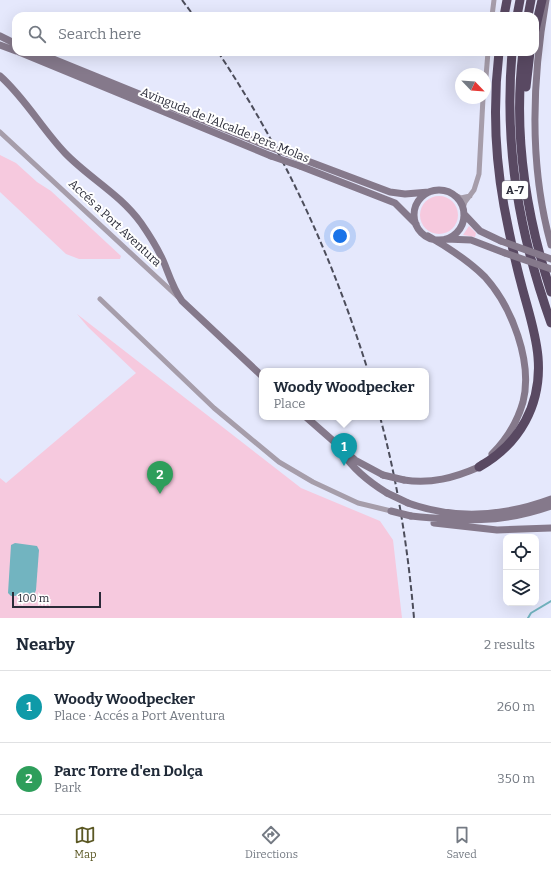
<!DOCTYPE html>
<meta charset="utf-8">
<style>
:root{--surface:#fff;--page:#f2f2f3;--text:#1f2937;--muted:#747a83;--line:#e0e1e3;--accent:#5b5824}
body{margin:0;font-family:Bitter,serif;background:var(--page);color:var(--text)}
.controls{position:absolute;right:12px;bottom:12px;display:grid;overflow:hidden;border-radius:8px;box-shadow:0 4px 16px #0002}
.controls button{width:36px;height:36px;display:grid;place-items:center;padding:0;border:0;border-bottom:1px solid var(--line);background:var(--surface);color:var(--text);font:20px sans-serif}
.compass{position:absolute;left:455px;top:68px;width:36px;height:36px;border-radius:50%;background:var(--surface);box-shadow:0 4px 16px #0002;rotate:115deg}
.scale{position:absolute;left:12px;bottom:10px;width:89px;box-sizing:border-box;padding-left:4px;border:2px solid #2a2b38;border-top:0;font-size:11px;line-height:14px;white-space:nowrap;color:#2a2b38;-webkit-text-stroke:3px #fff;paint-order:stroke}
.you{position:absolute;left:340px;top:236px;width:14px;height:14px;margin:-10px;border:3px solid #fff;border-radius:50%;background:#1a73e8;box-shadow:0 0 0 6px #1a73e833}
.badge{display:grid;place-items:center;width:26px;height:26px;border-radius:50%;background:var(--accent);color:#fff;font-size:13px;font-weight:700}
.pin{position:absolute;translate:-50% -33px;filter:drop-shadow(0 1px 2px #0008)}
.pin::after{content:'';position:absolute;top:21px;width:14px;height:12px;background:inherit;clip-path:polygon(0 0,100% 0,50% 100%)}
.popup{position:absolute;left:259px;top:368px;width:170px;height:52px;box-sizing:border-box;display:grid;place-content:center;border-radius:8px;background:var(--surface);filter:drop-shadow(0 1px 3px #0005);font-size:13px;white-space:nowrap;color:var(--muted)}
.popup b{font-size:15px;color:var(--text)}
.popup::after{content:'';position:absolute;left:50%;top:100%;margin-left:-8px;border:8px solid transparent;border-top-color:var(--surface)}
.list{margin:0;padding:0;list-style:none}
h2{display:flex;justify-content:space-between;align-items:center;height:52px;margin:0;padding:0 16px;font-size:17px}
h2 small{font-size:13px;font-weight:400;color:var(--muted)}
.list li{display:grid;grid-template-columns:26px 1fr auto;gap:12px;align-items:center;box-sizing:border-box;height:72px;padding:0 16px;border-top:1px solid var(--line)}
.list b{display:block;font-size:15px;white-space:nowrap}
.list p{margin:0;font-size:13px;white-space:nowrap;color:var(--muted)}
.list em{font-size:13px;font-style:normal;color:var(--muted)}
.icon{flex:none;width:22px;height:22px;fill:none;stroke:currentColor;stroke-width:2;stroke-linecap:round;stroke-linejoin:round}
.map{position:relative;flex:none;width:551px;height:618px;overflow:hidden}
.search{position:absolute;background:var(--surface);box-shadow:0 4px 16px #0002;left:12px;right:12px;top:12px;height:44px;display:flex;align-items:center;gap:10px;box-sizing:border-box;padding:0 14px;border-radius:12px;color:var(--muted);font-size:15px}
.sheet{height:196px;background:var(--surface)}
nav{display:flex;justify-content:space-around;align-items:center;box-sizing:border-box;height:56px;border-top:1px solid var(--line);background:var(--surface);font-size:11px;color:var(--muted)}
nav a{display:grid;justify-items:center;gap:2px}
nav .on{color:var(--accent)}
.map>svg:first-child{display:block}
</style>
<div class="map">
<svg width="551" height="618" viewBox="0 0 551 618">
<rect width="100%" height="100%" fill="#e5e8fc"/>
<path fill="#f6c9de" d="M 0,155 L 16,163 L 37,182 L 51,191 L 121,256 L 120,259 L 79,259 L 66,254 L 0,192 Z
M420 215a19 19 0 1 1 38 0a19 19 0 1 1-38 0Z
M 469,226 L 476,233 L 475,237 L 463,235 Z
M 77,314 L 301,488 L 380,521 L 393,540 L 402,618 L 0,618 L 0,478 L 6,483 L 136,373 L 88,327 Z"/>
<path fill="#72b4c0" d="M 15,543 L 37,546 L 39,550 L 36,590 L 34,595 L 11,596 L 8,593 L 11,545 Z"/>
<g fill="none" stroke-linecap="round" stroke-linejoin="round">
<path stroke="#72b4c0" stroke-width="2" d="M 528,618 L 531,613 L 551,601"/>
<path stroke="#a69daa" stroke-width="5" d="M 492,16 L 494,0
M 485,89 L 488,52
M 0,132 L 178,297
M 455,195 L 461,198 L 470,196
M 463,208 L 465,202 L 474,190 L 479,174 L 483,98
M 100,299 L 214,408 L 279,462 L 313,482 L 358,503 L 391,511"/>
<path stroke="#85798b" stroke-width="7" d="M 546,0 C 532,80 529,166 551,245
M 0,36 L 16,44
M 0,45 L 16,51
M 19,52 L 271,156
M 36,52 L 267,146
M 0,76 C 25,98 42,129 65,153 C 89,178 120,194 141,223 C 150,236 159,250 165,265 C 170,278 174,290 182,301 L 262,376
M 297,157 L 390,192 L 405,194 L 429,192
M 300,166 L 395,203 L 416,224
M414 215a25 25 0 1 1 50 0a25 25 0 1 1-50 0Z
M 464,214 L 480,231 L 501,241
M 428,236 C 449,248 468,260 485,277 C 512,307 533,362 523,402 C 517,423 507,439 492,454
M 446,239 L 471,240 L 505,253
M 306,417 L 355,460 L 383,475
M 342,452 C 353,469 369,482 387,493
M 404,480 C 431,484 454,478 479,467 L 482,464
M 408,503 C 455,520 505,516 551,499
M 411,516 C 463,521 500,524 551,506
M 434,523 L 497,530 L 551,528"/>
<path stroke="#594962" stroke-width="9" d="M 504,16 L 507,0
M 517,16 L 520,0
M 528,16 L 531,0
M 535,30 L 542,0
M 512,52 C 504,148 519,233 551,323
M 523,52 C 513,132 526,215 551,292
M 526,87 L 530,52
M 479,467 C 520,444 542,404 538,357 C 536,332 527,307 521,283 C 514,257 509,232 504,206 C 495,156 493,103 499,52"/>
<path stroke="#4c4d5b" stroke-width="2" stroke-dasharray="6 3" stroke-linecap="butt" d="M 182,0 L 194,16
M 218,52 C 284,151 333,258 368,371
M 380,417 C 398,483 408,550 414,618"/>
<path stroke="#85798b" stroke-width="7" d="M 267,146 L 297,157
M 271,156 L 300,166
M 501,241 L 551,259
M 505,253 L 551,269
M 383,475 L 404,480
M 387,493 L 408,503
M 391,511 L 411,516"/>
</g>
<g text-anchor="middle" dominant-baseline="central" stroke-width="4" stroke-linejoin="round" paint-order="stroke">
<rect fill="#fff" stroke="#6a6b74" stroke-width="1" x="502" y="181" width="26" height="18" rx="3"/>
<g font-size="11" font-weight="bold" fill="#2a2b38">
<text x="515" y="190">A-7</text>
</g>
<g font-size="12" fill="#2a2b38" stroke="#fff">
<text transform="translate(225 125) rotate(22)">Avinguda de l'Alcalde Pere Molas</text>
<text transform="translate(115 223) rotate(43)">Accés a Port Aventura</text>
</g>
</g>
</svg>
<div class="controls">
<button><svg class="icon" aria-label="locate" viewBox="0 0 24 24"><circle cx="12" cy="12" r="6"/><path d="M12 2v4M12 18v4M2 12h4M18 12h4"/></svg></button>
<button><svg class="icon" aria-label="layers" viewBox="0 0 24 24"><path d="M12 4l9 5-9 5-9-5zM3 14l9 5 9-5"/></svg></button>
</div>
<svg class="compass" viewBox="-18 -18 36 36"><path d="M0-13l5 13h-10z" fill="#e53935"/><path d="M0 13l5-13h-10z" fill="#747a83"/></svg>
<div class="scale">100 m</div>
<div class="you"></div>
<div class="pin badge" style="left:344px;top:466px;background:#0f9aa8">1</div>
<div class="popup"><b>Woody Woodpecker</b>Place</div>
<div class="pin badge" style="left:160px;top:494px;background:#2e9e5b">2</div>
<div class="search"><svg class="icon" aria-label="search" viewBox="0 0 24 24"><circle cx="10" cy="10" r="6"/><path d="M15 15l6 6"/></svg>Search here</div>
</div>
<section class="sheet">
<h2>Nearby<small>2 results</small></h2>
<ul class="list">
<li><span class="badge" style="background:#0f9aa8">1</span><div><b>Woody Woodpecker</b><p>Place · Accés a Port Aventura</p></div><em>260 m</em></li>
<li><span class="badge" style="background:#2e9e5b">2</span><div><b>Parc Torre d'en Dolça</b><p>Park</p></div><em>350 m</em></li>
</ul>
</section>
<nav>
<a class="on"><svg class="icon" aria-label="map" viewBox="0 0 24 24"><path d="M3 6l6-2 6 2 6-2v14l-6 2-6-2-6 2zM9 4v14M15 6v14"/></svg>Map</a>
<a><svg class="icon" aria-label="directions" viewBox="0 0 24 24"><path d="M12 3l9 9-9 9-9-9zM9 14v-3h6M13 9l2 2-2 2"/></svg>Directions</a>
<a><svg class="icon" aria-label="saved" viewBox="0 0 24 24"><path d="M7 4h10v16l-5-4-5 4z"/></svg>Saved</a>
</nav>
